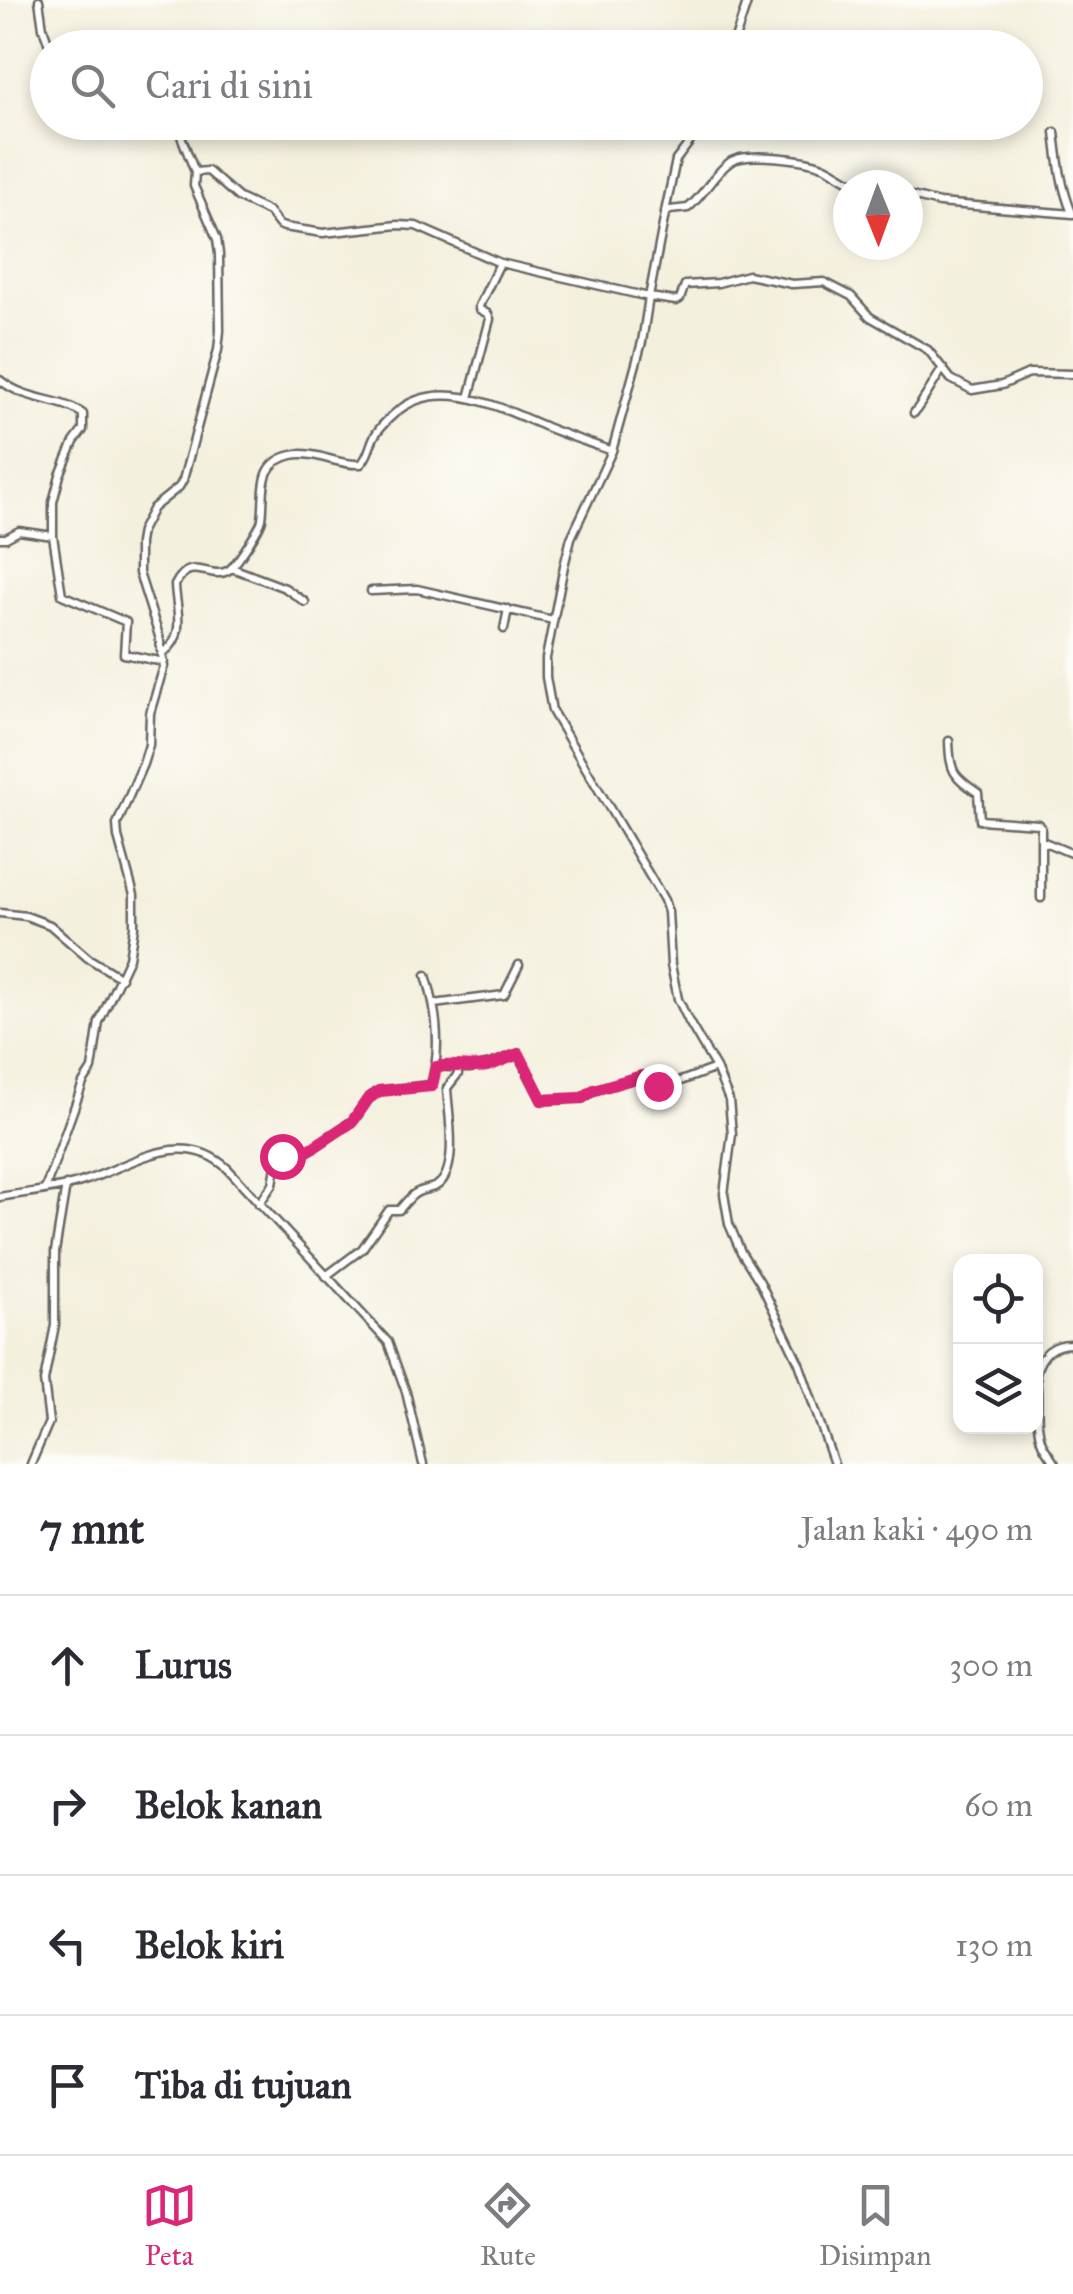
<!DOCTYPE html>
<html lang="id">
<meta charset="utf-8">
<style>
:root{--surface:#fff;--page:#f7f7f7;--text:#2b2b33;--muted:#7c7c81;--line:#e1e1e2;--accent:#db2777}
body{margin:0;font-family:"IM FELL Great Primer",serif;background:var(--page);color:var(--text)}
.controls{position:absolute;right:30px;bottom:30px;display:grid;overflow:hidden;border-radius:20px;box-shadow:0 5px 15px #0003}
.controls button{width:90px;height:90px;display:grid;place-items:center;padding:0;border:0;border-bottom:2px solid var(--line);background:var(--surface);color:var(--text);font:50px sans-serif}
.compass{position:absolute;left:833px;top:170px;width:90px;height:90px;border-radius:50%;background:var(--surface);box-shadow:0 5px 15px #0003;rotate:179deg}
.stop{position:absolute;width:30px;height:30px;margin:-22px;border:8px solid #db2777;border-radius:50%;background:#fff}
.stop.end{background:#db2777;border-color:#fff;box-shadow:0 2px 10px #0008}
.list{margin:0;padding:0;list-style:none}
h2{display:flex;justify-content:space-between;align-items:center;height:130px;margin:0;padding:0 40px;font-size:42px}
h2 small{font-size:32px;font-weight:400;color:var(--muted)}
.list li{display:grid;grid-template-columns:65px 1fr auto;gap:30px;align-items:center;box-sizing:border-box;height:140px;padding:0 40px;border-top:2px solid var(--line)}
.list b{display:block;font-size:38px;white-space:nowrap}
.list em{font-size:32px;font-style:normal;color:var(--muted)}
.icon{flex:none;width:55px;height:55px;fill:none;stroke:currentColor;stroke-width:2;stroke-linecap:round;stroke-linejoin:round}
.map{position:relative;flex:none;width:1073px;height:1464px;overflow:hidden}
.search{position:absolute;background:var(--surface);box-shadow:0 5px 15px #0003;left:30px;right:30px;top:30px;height:110px;display:flex;align-items:center;gap:25px;box-sizing:border-box;padding:0 35px;border-radius:55px;color:var(--muted);font-size:38px}
.sheet{height:690px;background:var(--surface)}
nav{display:flex;justify-content:space-around;align-items:center;box-sizing:border-box;height:140px;border-top:2px solid var(--line);background:var(--surface);font-size:28px;color:var(--muted)}
nav a{display:grid;justify-items:center;gap:5px}
nav .on{color:var(--accent)}
.map>svg:first-child{display:block}
</style>
<div class="map">
<svg width="1073" height="1464" viewBox="0 0 1073 1464">
<rect width="100%" height="100%" fill="#fdfcf7"/>
<filter id="ink" filterUnits="userSpaceOnUse"><feTurbulence type="fractalNoise" baseFrequency=".01" numOctaves="2"/><feDisplacementMap in="SourceGraphic" scale="20" xChannelSelector="R" yChannelSelector="G"/><feConvolveMatrix kernelMatrix="1 2 1 2 8 2 1 2 1" color-interpolation-filters="sRGB"/></filter>
<filter id="wash" filterUnits="userSpaceOnUse"><feTurbulence type="fractalNoise" baseFrequency=".0048" numOctaves="4" result="noise"/><feDisplacementMap in="SourceGraphic" scale="40" xChannelSelector="R" yChannelSelector="G"/><feGaussianBlur stdDeviation="2.25" result="paint"/><feColorMatrix in="noise" values="0 0 0 0 0 0 0 0 0 0 0 0 0 0 0 0 0 1.4 0 .05"/><feComposite in="paint" operator="in"/></filter>
<g filter="url(#wash)">
<rect width="100%" height="100%" fill="#f4f0de"/>
</g>
<g filter="url(#ink)">
<g fill="none" stroke-linecap="round" stroke-linejoin="round">
<defs>
<path id="minor" d="M 39,0 L 43,28 L 50,48
M 732,48 L 748,0
M 171,122 L 179,131 L 195,172
M 1055,132 C 1058,159 1061,187 1072,213
M 908,195 L 939,203 L 1073,214
M 665,212 L 676,160 L 705,122
M 0,380 C 27,402 59,397 83,414 L 83,430 L 74,442 L 60,475 L 53,502 L 53,536 L 62,595 L 126,622 L 124,654 L 164,662
M 469,398 L 490,319 L 488,314 L 479,309 L 479,306 L 500,263
M 914,413 C 925,399 933,383 943,368
M 0,538 L 6,538 L 19,531 L 53,536
M 232,568 L 285,588 L 305,602
M 371,591 L 417,589 L 553,620
M 504,629 L 508,609
M 163,653 C 187,636 176,610 175,585 C 191,553 210,582 229,570 C 236,565 261,527 262,519 C 266,494 256,463 292,455 C 315,450 338,466 361,464 C 369,456 369,447 374,437 C 379,428 387,420 394,414 C 438,374 501,408 546,427 C 568,436 590,443 612,451
M 949,741 C 950,772 953,776 978,793 L 980,820 L 1038,824 L 1041,827 L 1041,898
M 1042,841 L 1073,854
M 0,913 L 26,916 L 50,925 L 88,958 L 121,978
M 434,1004 L 504,995 L 519,965
M 436,1067 C 448,1065 457,1068 469,1068 C 487,1067 502,1060 518,1054 L 542,1100 L 583,1098 L 595,1090 L 642,1076 L 659,1086 L 667,1086 L 716,1068
M 45,1189 L 83,1083 L 92,1069 L 99,1022 L 129,958 L 134,927 L 134,895 L 118,837 L 117,824 L 143,764 L 149,745 L 150,713 L 164,666 L 159,636 L 139,573 L 139,543 L 141,531 L 153,508 L 179,487 L 183,480 L 218,350 L 220,331 L 219,254 L 217,239 L 194,186 L 195,172 L 208,171 L 239,198 L 269,212 L 279,225 L 284,227 L 323,233 L 398,225 L 416,226 L 500,263 L 649,297 L 665,214 L 670,210 L 688,208 C 704,195 713,174 730,162 C 746,151 805,159 823,166 C 835,171 845,180 858,185
M 0,1197 C 27,1192 58,1190 84,1181 C 132,1165 182,1126 228,1169 L 388,1342 L 406,1392 L 423,1464
M 259,1204 L 273,1184 L 277,1161 L 280,1157 L 302,1153 L 315,1147 L 354,1120 L 368,1099 L 379,1091 L 431,1085 C 442,1048 437,1011 426,975
M 326,1276 L 362,1249 L 389,1210 L 399,1210 C 404,1205 410,1196 416,1193 C 424,1188 432,1190 439,1184 C 459,1167 448,1112 447,1088 L 458,1074 L 458,1067
M 1036,1373 C 1041,1354 1053,1343 1073,1344
M 1036,1376 C 1040,1398 1034,1422 1042,1443 C 1045,1450 1051,1457 1055,1464
M 31,1464 L 49,1422 L 44,1381 L 55,1325 L 55,1252 L 66,1185
M 834,1464 L 799,1363 L 760,1282 L 741,1252 L 729,1224 L 724,1194 L 732,1134 L 729,1100 L 716,1068 L 689,1022 L 678,999 L 671,965 L 668,912 L 664,900 L 552,711 L 546,677 L 546,658 L 564,566 L 571,538 L 612,451 L 642,342 L 649,297 L 676,301 L 680,299 L 685,285 L 718,283 L 748,275 L 792,284 L 824,282 L 851,296 L 870,317 L 928,350 L 951,379 L 972,390 L 1002,385 L 1029,373 L 1073,374"/>
</defs>
<use href="#minor" stroke="#686660" stroke-width="11"/>
<use href="#minor" stroke="#fff" stroke-width="6"/>
</g>
</g>
<g fill="none" stroke-linecap="round" stroke-linejoin="round" filter="url(#ink)">
<path stroke="#db2777" stroke-width="12" d="M 282,1156 L 306,1152 L 352,1122 L 368,1099 L 379,1091 L 432,1086 L 436,1067 C 453,1063 469,1069 487,1066 C 498,1063 508,1057 519,1054 L 542,1100 L 582,1098 L 594,1090 L 642,1076 L 658,1086"/>
</g>
</svg>
<div class="controls">
<button><svg class="icon" aria-label="locate" viewBox="0 0 24 24"><circle cx="12" cy="12" r="6"/><path d="M12 2v4M12 18v4M2 12h4M18 12h4"/></svg></button>
<button><svg class="icon" aria-label="layers" viewBox="0 0 24 24"><path d="M12 4l9 5-9 5-9-5zM3 14l9 5 9-5"/></svg></button>
</div>
<svg class="compass" viewBox="-18 -18 36 36"><path d="M0-13l5 13h-10z" fill="#e53935"/><path d="M0 13l5-13h-10z" fill="#7c7c81"/></svg>
<div class="stop" style="left:282px;top:1156px"></div>
<div class="stop end" style="left:658px;top:1086px"></div>
<div class="search"><svg class="icon" aria-label="search" viewBox="0 0 24 24"><circle cx="10" cy="10" r="6"/><path d="M15 15l6 6"/></svg>Cari di sini</div>
</div>
<section class="sheet">
<h2>7 mnt<small>Jalan kaki · 490 m</small></h2>
<ul class="list">
<li><svg class="icon" aria-label="ahead" viewBox="0 0 24 24"><path d="M12 20V5M6 11l6-6 6 6"/></svg><div><b>Lurus</b></div><em>300 m</em></li>
<li><svg class="icon" aria-label="right" viewBox="0 0 24 24"><path d="M7 20v-9h11M14 6l5 5-5 5"/></svg><div><b>Belok kanan</b></div><em>60 m</em></li>
<li><svg class="icon" aria-label="left" viewBox="0 0 24 24"><path d="M17 20v-9H6M10 6l-5 5 5 5"/></svg><div><b>Belok kiri</b></div><em>130 m</em></li>
<li><svg class="icon" aria-label="arrive" viewBox="0 0 24 24"><path d="M6 21V4h12l-3 4 3 4H6"/></svg><div><b>Tiba di tujuan</b></div></li>
</ul>
</section>
<nav>
<a class="on"><svg class="icon" aria-label="map" viewBox="0 0 24 24"><path d="M3 6l6-2 6 2 6-2v14l-6 2-6-2-6 2zM9 4v14M15 6v14"/></svg>Peta</a>
<a><svg class="icon" aria-label="directions" viewBox="0 0 24 24"><path d="M12 3l9 9-9 9-9-9zM9 14v-3h6M13 9l2 2-2 2"/></svg>Rute</a>
<a><svg class="icon" aria-label="saved" viewBox="0 0 24 24"><path d="M7 4h10v16l-5-4-5 4z"/></svg>Disimpan</a>
</nav>
